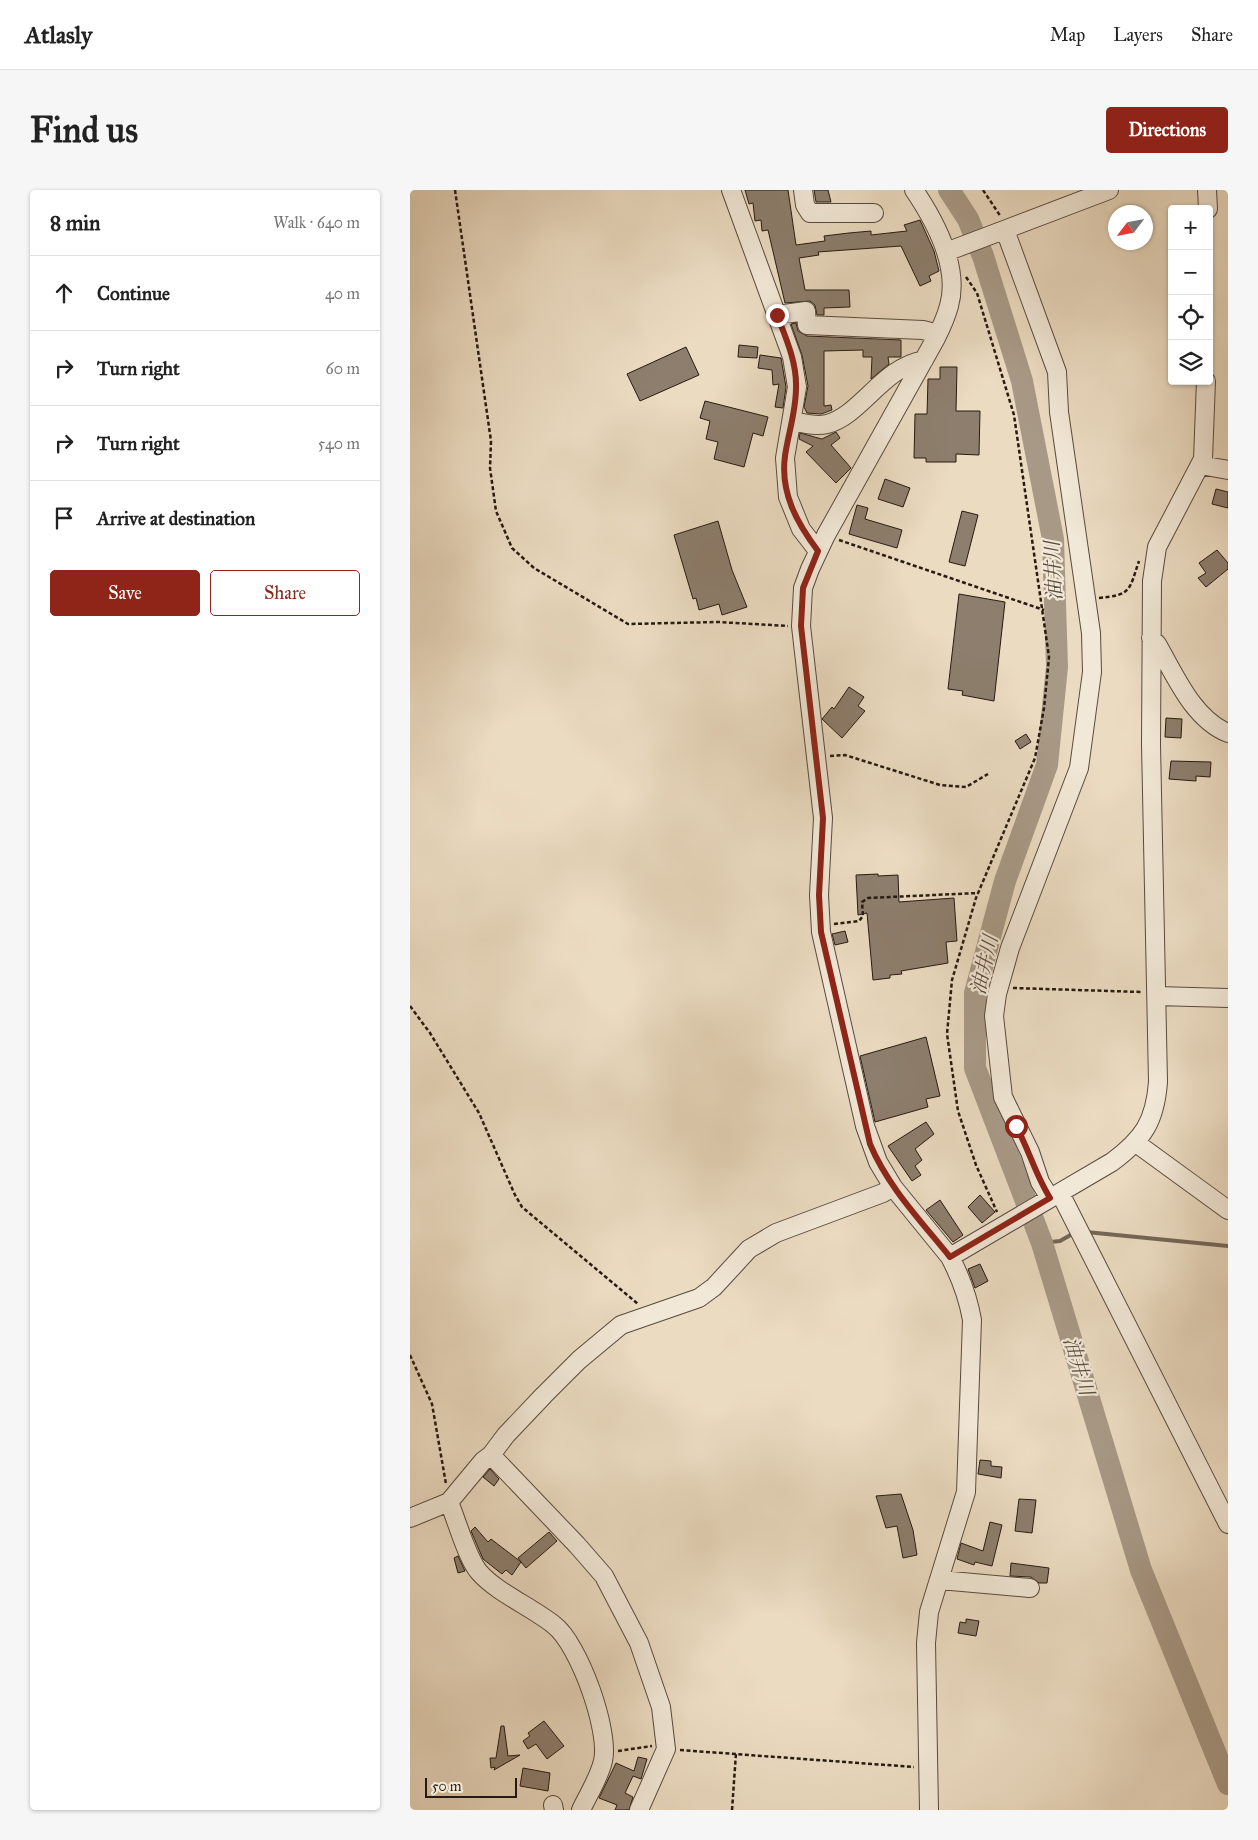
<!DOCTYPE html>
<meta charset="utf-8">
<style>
:root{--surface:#fff;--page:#f6f6f6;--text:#222;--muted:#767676;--line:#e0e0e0;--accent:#8f2418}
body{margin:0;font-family:"IM FELL Great Primer","Noto Serif JP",serif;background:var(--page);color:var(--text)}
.controls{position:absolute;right:15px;top:15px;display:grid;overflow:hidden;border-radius:5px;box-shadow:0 1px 4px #0004}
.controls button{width:45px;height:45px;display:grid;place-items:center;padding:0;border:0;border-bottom:1px solid var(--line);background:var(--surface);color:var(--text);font:25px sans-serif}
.compass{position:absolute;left:698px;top:15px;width:45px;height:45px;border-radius:50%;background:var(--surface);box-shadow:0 1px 4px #0004;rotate:238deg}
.scale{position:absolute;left:15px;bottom:12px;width:92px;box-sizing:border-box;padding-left:5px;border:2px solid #271a12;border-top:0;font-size:14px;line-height:18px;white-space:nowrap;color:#271a12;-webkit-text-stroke:4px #f2e8d7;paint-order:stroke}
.stop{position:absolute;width:15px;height:15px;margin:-11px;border:4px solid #8f2418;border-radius:50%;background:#fff}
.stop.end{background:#8f2418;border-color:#fff;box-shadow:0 1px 5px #0008}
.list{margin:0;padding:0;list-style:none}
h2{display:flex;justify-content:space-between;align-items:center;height:65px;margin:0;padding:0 20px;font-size:21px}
h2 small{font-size:16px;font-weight:400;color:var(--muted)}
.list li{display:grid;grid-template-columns:32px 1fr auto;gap:15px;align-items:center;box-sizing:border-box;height:75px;padding:0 20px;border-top:1px solid var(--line)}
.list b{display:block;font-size:19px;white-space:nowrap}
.list em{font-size:16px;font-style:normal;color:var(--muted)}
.actions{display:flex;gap:10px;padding:15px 20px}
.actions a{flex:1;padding:11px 0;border:1px solid var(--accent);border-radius:5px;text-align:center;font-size:18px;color:var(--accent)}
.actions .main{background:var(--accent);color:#fff}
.icon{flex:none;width:28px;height:28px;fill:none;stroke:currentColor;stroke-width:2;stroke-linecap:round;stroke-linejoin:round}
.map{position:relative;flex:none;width:818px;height:1620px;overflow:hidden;border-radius:5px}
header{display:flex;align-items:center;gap:30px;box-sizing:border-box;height:70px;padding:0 25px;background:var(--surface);border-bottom:1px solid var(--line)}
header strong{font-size:24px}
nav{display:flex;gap:28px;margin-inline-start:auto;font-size:18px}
.intro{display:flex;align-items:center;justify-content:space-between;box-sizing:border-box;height:120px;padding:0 30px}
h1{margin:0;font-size:35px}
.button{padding:12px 22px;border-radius:5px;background:var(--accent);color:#fff;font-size:18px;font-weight:700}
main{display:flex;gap:30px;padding:0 30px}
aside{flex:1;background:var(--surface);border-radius:5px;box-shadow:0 1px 4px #0004}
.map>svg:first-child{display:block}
</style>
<header>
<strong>Atlasly</strong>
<nav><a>Map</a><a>Layers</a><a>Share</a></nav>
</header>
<div class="intro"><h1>Find us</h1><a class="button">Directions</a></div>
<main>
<aside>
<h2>8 min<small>Walk · 640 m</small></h2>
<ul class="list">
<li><svg class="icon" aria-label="ahead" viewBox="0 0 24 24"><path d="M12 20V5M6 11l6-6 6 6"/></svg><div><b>Continue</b></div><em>40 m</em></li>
<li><svg class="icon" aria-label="right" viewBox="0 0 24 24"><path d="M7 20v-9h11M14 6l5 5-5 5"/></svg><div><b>Turn right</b></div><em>60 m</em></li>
<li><svg class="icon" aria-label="right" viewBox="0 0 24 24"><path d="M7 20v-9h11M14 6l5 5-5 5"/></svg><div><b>Turn right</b></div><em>540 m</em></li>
<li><svg class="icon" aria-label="arrive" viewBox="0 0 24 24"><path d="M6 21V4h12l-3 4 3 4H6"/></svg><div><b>Arrive at destination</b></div></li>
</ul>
<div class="actions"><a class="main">Save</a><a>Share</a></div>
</aside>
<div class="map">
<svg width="818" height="1620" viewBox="0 0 818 1620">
<rect width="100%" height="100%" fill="#ebdbc1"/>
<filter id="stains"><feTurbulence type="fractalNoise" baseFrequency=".004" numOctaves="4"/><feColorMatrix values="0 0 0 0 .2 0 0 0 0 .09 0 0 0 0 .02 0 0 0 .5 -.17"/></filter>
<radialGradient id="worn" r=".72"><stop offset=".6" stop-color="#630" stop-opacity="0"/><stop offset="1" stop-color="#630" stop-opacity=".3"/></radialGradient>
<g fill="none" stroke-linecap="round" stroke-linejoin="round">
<path stroke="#746658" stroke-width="4" d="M 676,1042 L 818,1056
M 632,1053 L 650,1051 L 664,1043"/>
<path stroke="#a89986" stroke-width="22" d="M 539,0 L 558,29 L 573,66 L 612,191 L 643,349 L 647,477 L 637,575 L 595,691 L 565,803 L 565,878 L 632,1053 L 731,1380 L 818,1594"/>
</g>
<path fill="#8d7e6d" stroke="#271a12" d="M 335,0 L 378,0 L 386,55 L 415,51 L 414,46 L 439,43 L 461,41 L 461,45 L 497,41 L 494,35 L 510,30 L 524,61 L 529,81 L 519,86 L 521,91 L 510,96 L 491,56 L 408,62 L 409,65 L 389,68 L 395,100 L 439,100 L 440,117 L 414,118 L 414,125 L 407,125 L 405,115 L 400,111 L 375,113 L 358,40 L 352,41 L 351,30 L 345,31 L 343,13 L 339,14 Z
M 404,0 L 418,0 L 421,12 L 406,12 Z
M 386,133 L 388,141 L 397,146 L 491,150 L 491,167 L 478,167 L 479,174 L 461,189 L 462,167 L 453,167 L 453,160 L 414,161 L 414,216 L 421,215 L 422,220 L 411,224 L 397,223 L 394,217 L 398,196 L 392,165 L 381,134 Z
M 329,155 L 348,157 L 347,168 L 328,167 Z
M 276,157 L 289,185 L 230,211 L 217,184 Z
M 350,165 L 371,168 L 376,197 L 373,218 L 365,217 L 369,194 L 363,195 L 362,180 L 348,178 Z
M 530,177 L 547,177 L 546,221 L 570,221 L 569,265 L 546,264 L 546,272 L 516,272 L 516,268 L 504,268 L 505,224 L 517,224 L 518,189 L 530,189 Z
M 295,211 L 358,227 L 353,246 L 343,243 L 334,277 L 304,269 L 308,252 L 296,249 L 300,231 L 290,228 Z
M 426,242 L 430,248 L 421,255 L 441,278 L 426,293 L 396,262 L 403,256 L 389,249 L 390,243 L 412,249 Z
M 475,289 L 500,298 L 493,317 L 468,309 Z
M 806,299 L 818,302 L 818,318 L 802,314 Z
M 447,315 L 458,318 L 455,329 L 492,340 L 487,358 L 439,344 Z
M 552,321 L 568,325 L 555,376 L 539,372 Z
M 308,331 L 322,380 L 337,417 L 312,425 L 309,414 L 289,420 L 286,408 L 283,409 L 264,345 Z
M 807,360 L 818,373 L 818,379 L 796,397 L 788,388 L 796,383 L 789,373 Z
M 549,404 L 595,412 L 584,511 L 552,505 L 553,501 L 538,499 Z
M 439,497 L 454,507 L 448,516 L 455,521 L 432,548 L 412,529 L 422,517 L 424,519 Z
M 756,528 L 772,529 L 771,548 L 755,547 Z
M 616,544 L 621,552 L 610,559 L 605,551 Z
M 761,571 L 801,572 L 800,587 L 786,586 L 786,591 L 759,589 Z
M 468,684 L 468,686 L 488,685 L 489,712 L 544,708 L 547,751 L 536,752 L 538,773 L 491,781 L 492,784 L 480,785 L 480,788 L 463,790 L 457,723 L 448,725 L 446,685 Z
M 435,741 L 438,752 L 425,755 L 422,744 Z
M 516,847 L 530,906 L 516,909 L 518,917 L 465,932 L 450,866 Z
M 516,932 L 524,944 L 505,959 L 512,970 L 505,976 L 511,985 L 502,991 L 478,956 Z
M 570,1005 L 585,1022 L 572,1033 L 558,1017 Z
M 530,1010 L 553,1045 L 543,1052 L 516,1020 Z
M 570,1074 L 578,1091 L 565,1098 L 558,1079 Z
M 570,1270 L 581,1271 L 581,1276 L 592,1277 L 591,1288 L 568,1284 Z
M 80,1279 L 89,1289 L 84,1296 L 73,1287 Z
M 491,1304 L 503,1340 L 507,1365 L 493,1368 L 487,1336 L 476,1338 L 466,1306 Z
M 609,1309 L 626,1310 L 622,1343 L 605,1341 Z
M 580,1332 L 592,1335 L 582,1376 L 565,1372 L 564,1375 L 547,1369 L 551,1353 L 573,1361 Z
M 65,1337 L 78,1352 L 81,1349 L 111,1372 L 108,1368 L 139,1342 L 147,1351 L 116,1378 L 111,1372 L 102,1385 L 96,1380 L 92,1384 L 73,1369 L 61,1341 Z
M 48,1366 L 55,1381 L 48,1383 L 44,1368 Z
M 601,1373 L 639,1378 L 637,1393 L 629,1393 L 621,1387 L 600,1386 Z
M 556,1429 L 569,1431 L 566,1446 L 548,1443 L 550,1432 L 556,1433 Z
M 134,1531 L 154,1556 L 137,1569 L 126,1554 L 118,1559 L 113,1551 L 120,1546 L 118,1543 Z
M 91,1536 L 94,1536 L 98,1566 L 110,1565 L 84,1580 L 85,1577 L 81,1578 L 80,1568 L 86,1568 Z
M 228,1567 L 237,1569 L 231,1589 L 223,1586 L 215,1603 L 223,1607 L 219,1620 L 205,1620 L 207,1615 L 189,1608 L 206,1573 L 224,1581 Z
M 113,1578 L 140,1583 L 138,1601 L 110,1596 Z"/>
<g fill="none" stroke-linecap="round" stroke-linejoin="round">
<defs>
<path id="minor" d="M 321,0 L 382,167 L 387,197 L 375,268 L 378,307 L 391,339 L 408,361
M 393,0 L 395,15 L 400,23 L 464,23
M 504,0 C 525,31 550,77 539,116 C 536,127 531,138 526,148 L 416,345 L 400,379 L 393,398 L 391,436 L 413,628 L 409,705 L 411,742 L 455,936 L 468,972 L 483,997 L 540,1067 C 551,1088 558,1107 562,1130 L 556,1302 L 519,1422 L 516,1453 L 519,1620
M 797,0 L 798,19
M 595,40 L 647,182 L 649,222 L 681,443 L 682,482 L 669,578 L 600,758 L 587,804 L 584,826 L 593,907 L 620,962 L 630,992 L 640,1008
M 536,62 L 699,0
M 367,125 L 396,121 L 397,135 L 513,140 L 528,144
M 382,231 C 393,233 405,237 417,234 C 450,226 473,177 514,170
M 790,275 L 818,280
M 741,448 L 747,454 C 765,485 783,529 818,543
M 747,806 L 818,808
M 726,953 L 818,1020
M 650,1003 L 818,1334
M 540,1067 L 702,972 C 733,949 745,932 748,892 L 741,554 L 742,391 L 747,357 L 793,269 L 796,191
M 81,1265 L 167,1355 L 194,1386 L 229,1453 L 251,1517 L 256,1559 L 229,1620
M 39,1312 C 47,1331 57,1368 69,1382 C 86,1402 123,1418 144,1435 C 169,1454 200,1541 193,1571 C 189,1588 178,1605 171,1620
M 0,1328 L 39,1312 L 73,1271 L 81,1265 L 96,1245 L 134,1205 L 169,1170 L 211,1135 L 289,1108 L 304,1097 L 339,1059 L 366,1043 L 473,1003 L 483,997
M 530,1390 L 620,1398
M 143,1615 L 144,1620"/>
</defs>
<use href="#minor" stroke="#584a3e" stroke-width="20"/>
<path stroke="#271a12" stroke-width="2.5" stroke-dasharray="4 2.5" stroke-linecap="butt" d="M 45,0 L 81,251 L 80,278 L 86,321 L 102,358 L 124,378 L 218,434 L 308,432 L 378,436
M 573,0 L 591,27
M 556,87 L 567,103 L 604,225 L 639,467 L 634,518 L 625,568 L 566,708 L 542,790 L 537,844 L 548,921 L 566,975 L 587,1022
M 429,350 L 634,420
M 689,408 C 722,405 719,400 729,371
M 420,566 L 435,565 L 530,595 L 556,597 L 578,584
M 424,734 L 449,731 L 453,726 L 452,712 L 458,708 L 568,703
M 603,798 L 732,802
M 0,816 L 20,843 L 69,923 L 105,1005 L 112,1017 L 228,1114
M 0,1165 L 22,1214 L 36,1294
M 270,1560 L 504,1577
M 208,1561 L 242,1556
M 322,1620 L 326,1563"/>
<use href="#minor" stroke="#f2e8d7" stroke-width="18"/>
</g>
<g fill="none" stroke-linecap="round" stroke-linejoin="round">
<path stroke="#8f2418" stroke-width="6" d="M 367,125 C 376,148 387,173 386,198 C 386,222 378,244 375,266 C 370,303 387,333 408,361 L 393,398 L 391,436 L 413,628 L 409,705 L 411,742 L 460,954 C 478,997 511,1031 540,1067 L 640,1008 C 626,986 619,960 606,936"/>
</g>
<g text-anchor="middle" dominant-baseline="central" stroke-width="4.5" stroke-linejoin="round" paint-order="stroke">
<g font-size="20" font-style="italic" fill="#5b4d40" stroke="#f2e8d7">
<text transform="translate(643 381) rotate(-93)">油井川</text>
<text transform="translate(574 775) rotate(-77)">油井川</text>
<text transform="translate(669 1176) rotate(73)">油井川</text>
</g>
</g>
<rect width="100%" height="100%" filter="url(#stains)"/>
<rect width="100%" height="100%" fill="url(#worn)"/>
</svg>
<div class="controls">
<button>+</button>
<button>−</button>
<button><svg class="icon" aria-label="locate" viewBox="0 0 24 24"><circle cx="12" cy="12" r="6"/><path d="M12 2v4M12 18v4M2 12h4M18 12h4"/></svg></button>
<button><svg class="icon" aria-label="layers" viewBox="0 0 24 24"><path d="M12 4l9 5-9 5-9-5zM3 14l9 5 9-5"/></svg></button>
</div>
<svg class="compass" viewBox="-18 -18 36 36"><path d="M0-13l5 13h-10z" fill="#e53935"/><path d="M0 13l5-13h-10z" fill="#767676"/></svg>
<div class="scale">50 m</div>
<div class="stop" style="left:606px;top:936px"></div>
<div class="stop end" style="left:367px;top:125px"></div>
</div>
</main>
